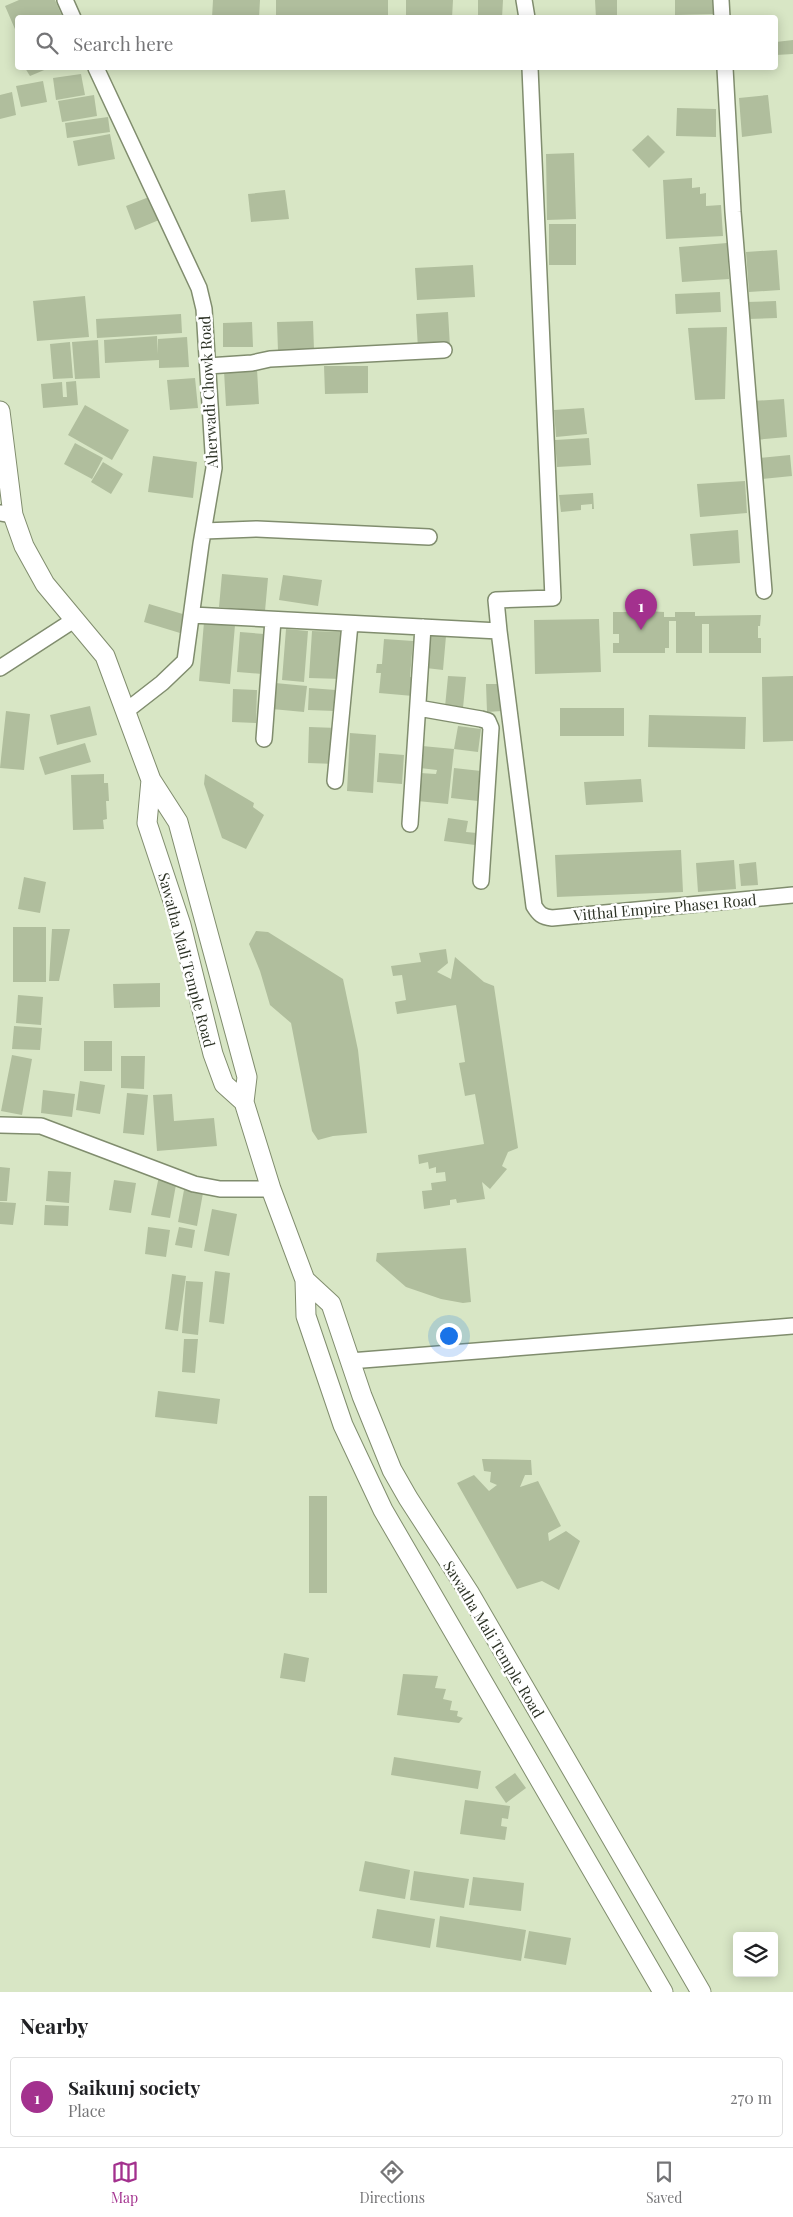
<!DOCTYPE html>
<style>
:root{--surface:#fff;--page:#f2f2f2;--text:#202124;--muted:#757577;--line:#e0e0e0;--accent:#a3318e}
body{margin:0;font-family:"Playfair Display",serif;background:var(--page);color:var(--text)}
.controls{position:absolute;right:15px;bottom:15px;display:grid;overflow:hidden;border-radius:5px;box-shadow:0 2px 12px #0003}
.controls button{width:45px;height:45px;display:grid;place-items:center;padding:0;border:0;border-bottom:1px solid var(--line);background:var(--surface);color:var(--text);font:25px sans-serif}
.you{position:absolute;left:448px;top:1335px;width:18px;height:18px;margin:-12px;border:4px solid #fff;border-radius:50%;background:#1a73e8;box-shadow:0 0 0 8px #1a73e833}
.badge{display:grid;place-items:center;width:32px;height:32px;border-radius:50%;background:var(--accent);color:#fff;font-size:16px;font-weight:700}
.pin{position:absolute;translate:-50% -41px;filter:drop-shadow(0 1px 2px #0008)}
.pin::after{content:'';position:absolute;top:26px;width:18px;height:15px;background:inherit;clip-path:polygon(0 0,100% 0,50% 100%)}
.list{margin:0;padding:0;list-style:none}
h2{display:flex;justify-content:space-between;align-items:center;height:65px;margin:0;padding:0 20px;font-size:21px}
h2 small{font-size:16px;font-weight:400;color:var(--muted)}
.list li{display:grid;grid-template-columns:32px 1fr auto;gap:15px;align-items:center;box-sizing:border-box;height:80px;margin:0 10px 10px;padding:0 10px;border:1px solid var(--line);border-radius:5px}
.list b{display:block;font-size:19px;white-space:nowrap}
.list p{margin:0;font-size:16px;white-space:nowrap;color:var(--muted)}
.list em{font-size:16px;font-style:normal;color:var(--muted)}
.icon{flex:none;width:28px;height:28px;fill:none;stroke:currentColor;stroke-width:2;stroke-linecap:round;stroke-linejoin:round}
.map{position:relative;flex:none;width:793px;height:1992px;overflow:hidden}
.search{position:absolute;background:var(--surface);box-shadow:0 2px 12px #0003;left:15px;right:15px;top:15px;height:55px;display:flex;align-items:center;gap:12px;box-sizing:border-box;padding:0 18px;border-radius:5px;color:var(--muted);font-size:19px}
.sheet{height:155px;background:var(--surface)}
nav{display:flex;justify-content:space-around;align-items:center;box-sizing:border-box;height:70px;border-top:1px solid var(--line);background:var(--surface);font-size:14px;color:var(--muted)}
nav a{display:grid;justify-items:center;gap:2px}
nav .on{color:var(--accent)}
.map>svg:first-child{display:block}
</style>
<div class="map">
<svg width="793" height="1992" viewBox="0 0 793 1992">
<rect width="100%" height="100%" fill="#d8e6c5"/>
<path fill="#b0be9d" d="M 19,0 L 55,0 L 62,16 L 18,18 L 18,36 L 5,6 Z
M 213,0 L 260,0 L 259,18 L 212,18 Z
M 276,0 L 388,0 L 388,18 L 276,18 Z
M 406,0 L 453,0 L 452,18 L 406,18 Z
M 478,0 L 503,0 L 502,18 L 478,18 Z
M 595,0 L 617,0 L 617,18 L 596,18 Z
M 675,0 L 715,0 L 715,14 L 675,15 Z
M 793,40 L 793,54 L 776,55 L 776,42 Z
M 25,68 L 49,68 L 30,76 Z
M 81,74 L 85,95 L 56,100 L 53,78 Z
M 43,81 L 47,102 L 21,107 L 16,86 Z
M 12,92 L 16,115 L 0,119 L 0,95 Z
M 94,95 L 97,116 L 62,122 L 58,101 Z
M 768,95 L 772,133 L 742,137 L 739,98 Z
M 677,108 L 716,109 L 716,137 L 676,136 Z
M 108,117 L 110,132 L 67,138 L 65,123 Z
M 110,134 L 115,159 L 78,166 L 73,141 Z
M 648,135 L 665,152 L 649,168 L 632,150 Z
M 574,153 L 576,219 L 547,220 L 546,154 Z
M 692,178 L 692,188 L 700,187 L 700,194 L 706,193 L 706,206 L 721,205 L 723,236 L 666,239 L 663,180 Z
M 285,190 L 289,219 L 251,222 L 248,194 Z
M 149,197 L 159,220 L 135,230 L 126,206 Z
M 549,224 L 576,224 L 576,265 L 549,265 Z
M 727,243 L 729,279 L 682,282 L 679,247 Z
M 777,250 L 780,290 L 749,292 L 746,252 Z
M 473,265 L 475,297 L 417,300 L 415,268 Z
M 720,292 L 721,312 L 676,314 L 675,294 Z
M 85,296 L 89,337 L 37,341 L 33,301 Z
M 776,301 L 777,318 L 748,319 L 747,302 Z
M 448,312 L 450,347 L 418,349 L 416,314 Z
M 181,314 L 182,333 L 97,338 L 96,319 Z
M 313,321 L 314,350 L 278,351 L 277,322 Z
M 252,322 L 253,347 L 223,347 L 223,323 Z
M 727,327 L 725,399 L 695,400 L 688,328 Z
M 157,336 L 158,354 L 158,339 L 187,337 L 189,367 L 159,368 L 159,360 L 105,363 L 104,340 Z
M 98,340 L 100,378 L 75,379 L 72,342 Z
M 70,342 L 73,378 L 53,379 L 50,344 Z
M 324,366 L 368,366 L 368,393 L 325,394 Z
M 257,369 L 259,404 L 226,406 L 224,371 Z
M 195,378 L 198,408 L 170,410 L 167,380 Z
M 76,381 L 78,405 L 43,408 L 41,384 L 62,382 L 63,397 L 67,397 L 66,382 Z
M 784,399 L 787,437 L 755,440 L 752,401 Z
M 85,405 L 129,430 L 112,460 L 68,435 Z
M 584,408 L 587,434 L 556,437 L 554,410 Z
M 589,438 L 591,465 L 557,467 L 555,440 Z
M 75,443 L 103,458 L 92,479 L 64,464 Z
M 790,455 L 792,476 L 761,479 L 759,458 Z
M 153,456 L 197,462 L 193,498 L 148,492 Z
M 103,462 L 123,474 L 111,494 L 91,482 Z
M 745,481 L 747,513 L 700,517 L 697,484 Z
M 593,493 L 594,509 L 592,509 L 592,504 L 581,505 L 581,510 L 561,512 L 559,495 Z
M 738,530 L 740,563 L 693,566 L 690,534 Z
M 222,574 L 268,578 L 265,611 L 219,607 Z
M 283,575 L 322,580 L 318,606 L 279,600 Z
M 149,604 L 186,615 L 180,633 L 144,622 Z
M 645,611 L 664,612 L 664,617 L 675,617 L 675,612 L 695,612 L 695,616 L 761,615 L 760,626 L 758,626 L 758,638 L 761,638 L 761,653 L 709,653 L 709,624 L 702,624 L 702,653 L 676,653 L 676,621 L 669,621 L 669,648 L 665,648 L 665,653 L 613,653 L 613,643 L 619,643 L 619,634 L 613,634 L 613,612 L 633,612 L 633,616 L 645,615 Z
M 599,619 L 601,672 L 535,674 L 534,620 Z
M 204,622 L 235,625 L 230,684 L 199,681 Z
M 286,629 L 308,631 L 304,682 L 282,680 Z
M 312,631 L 344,632 L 342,679 L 309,678 Z
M 240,632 L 264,634 L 262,674 L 237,672 Z
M 428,635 L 446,636 L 443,670 L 426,668 Z
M 384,639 L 413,641 L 410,677 L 414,678 L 413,696 L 379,693 L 381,673 L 376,673 L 377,664 L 382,664 Z
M 448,676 L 466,677 L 463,708 L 445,707 Z
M 793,676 L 793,741 L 763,742 L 762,677 Z
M 275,683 L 307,686 L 304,712 L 272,709 Z
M 486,684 L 499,684 L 499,692 L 502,692 L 502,711 L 487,712 Z
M 309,688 L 336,690 L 335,711 L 308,710 Z
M 233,689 L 257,690 L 256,723 L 232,722 Z
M 90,706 L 97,735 L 57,745 L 50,715 Z
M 560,708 L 624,708 L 624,736 L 560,736 Z
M 6,711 L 30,714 L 24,770 L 0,768 Z
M 649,715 L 746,717 L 745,749 L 648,747 Z
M 458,726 L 481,729 L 478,752 L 454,749 Z
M 309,727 L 338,728 L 336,764 L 308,763 Z
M 350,733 L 376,735 L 373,793 L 347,791 Z
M 85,743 L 91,762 L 45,775 L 39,757 Z
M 422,746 L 454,749 L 448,804 L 417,801 L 420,773 L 436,774 L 437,770 L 420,768 Z
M 379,753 L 404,755 L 402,784 L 377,782 Z
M 454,768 L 481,771 L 478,801 L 451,798 Z
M 104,774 L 104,783 L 108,783 L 109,801 L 106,801 L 107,819 L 103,820 L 104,829 L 73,830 L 71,775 Z
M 205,774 L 254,803 L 253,807 L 264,815 L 246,849 L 222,838 L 204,784 Z
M 641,779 L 643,802 L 586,805 L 584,782 Z
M 448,818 L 468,821 L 466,832 L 477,833 L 475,845 L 444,841 Z
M 681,850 L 683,892 L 557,897 L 555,855 Z
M 734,860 L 736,889 L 698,892 L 696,863 Z
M 756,862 L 758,885 L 741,886 L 739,864 Z
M 24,877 L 46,882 L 40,913 L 18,909 Z
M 13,927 L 46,927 L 46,982 L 13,982 Z
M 52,929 L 70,929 L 59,981 L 49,981 Z
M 256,931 L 268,932 L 343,979 L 358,1050 L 367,1133 L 333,1136 L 318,1140 L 312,1131 L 291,1023 L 270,1005 L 260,971 L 249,944 Z
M 446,949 L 448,963 L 437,972 L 451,979 L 455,957 L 484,982 L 494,986 L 518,1148 L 508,1152 L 502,1166 L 507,1169 L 490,1189 L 482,1182 L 485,1199 L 457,1203 L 456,1199 L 450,1200 L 450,1205 L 424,1209 L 422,1191 L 432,1190 L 431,1183 L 446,1181 L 445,1172 L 436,1173 L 436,1167 L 429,1169 L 428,1162 L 419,1164 L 418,1155 L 484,1144 L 475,1094 L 465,1096 L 459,1063 L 465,1062 L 456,1005 L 397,1014 L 395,1002 L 406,1000 L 402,975 L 393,976 L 391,966 L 421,962 L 419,953 Z
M 160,983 L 160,1007 L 114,1008 L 113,984 Z
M 18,995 L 43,997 L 41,1025 L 16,1023 Z
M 14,1026 L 42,1028 L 40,1050 L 12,1049 Z
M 84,1041 L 112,1041 L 112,1071 L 84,1071 Z
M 12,1055 L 32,1059 L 22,1115 L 1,1111 Z
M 121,1056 L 145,1056 L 144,1089 L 121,1088 Z
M 80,1081 L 105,1085 L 100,1114 L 76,1110 Z
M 43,1090 L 75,1094 L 72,1117 L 41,1113 Z
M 127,1093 L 148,1095 L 144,1135 L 123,1133 Z
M 172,1094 L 174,1121 L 214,1118 L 217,1146 L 157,1151 L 153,1095 Z
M 0,1167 L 10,1168 L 7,1201 L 0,1201 Z
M 48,1171 L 71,1172 L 69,1203 L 46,1201 Z
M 159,1176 L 177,1179 L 170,1218 L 151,1215 Z
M 114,1180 L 136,1183 L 131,1213 L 109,1210 Z
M 184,1190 L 203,1193 L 197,1226 L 178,1222 Z
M 0,1202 L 16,1203 L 13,1225 L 0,1224 Z
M 45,1205 L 69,1206 L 68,1226 L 44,1225 Z
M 212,1209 L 237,1214 L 229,1256 L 204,1251 Z
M 148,1227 L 170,1230 L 166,1257 L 145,1254 Z
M 179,1227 L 195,1230 L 192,1248 L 175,1245 Z
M 466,1248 L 471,1302 L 463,1303 L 441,1299 L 406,1287 L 376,1261 L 377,1253 Z
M 215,1271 L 230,1273 L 224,1324 L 209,1322 Z
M 172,1274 L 186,1276 L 178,1331 L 165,1329 Z
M 186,1281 L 203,1282 L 198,1335 L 182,1333 Z
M 184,1339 L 198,1339 L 195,1373 L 182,1372 Z
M 158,1391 L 220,1399 L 217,1424 L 155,1417 Z
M 482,1459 L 531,1460 L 532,1475 L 525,1475 L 520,1487 L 538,1481 L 561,1526 L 548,1533 L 549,1541 L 566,1531 L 580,1541 L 559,1590 L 542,1581 L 517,1589 L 457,1483 L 474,1475 L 489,1491 L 497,1485 L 490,1482 L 491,1472 L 484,1471 Z
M 309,1496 L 327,1496 L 327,1593 L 309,1593 Z
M 284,1653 L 309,1658 L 305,1682 L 280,1678 Z
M 403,1674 L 438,1676 L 435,1688 L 446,1689 L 443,1699 L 452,1701 L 450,1710 L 458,1711 L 457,1716 L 463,1718 L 459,1723 L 397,1715 Z
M 394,1757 L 481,1771 L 478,1789 L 391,1775 Z
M 515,1773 L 526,1788 L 506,1803 L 495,1787 Z
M 465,1800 L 510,1806 L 508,1819 L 502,1818 L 501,1826 L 507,1827 L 505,1840 L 460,1834 Z
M 365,1861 L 410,1870 L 405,1899 L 359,1891 Z
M 414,1871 L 469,1879 L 464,1908 L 410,1900 Z
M 473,1877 L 524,1883 L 521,1911 L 469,1905 Z
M 377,1909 L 435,1919 L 430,1948 L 372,1938 Z
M 440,1916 L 526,1930 L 521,1961 L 436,1947 Z
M 529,1931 L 571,1938 L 566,1965 L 524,1958 Z"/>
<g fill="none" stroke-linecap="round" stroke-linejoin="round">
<defs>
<path id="minor" d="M 65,0 L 73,18
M 524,0 L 527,18
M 721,0 L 722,18
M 96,68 L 199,288 L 204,309 L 214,468 L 201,544 L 185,661 L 162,683 L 126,711
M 725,68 L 733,212 L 764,591
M 208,366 L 252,363 L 270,359 L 444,350
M 0,513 L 13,515
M 204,531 L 257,529 L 429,537
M 192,615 L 499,631 L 496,600 L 553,598 L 530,68
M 499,631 L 534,906 C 539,914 542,917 552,918 L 793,895
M 0,668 L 74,620
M 418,708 L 481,719 L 488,721 L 491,728 L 481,881
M 264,739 L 273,620
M 335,781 L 350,624
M 410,824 L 423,627
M 0,1125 L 41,1126 L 194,1184 L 220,1189 L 271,1189
M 350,1361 L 793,1326"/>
<path id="tertiary" d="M 0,411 L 13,515 L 24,546 L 45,584 L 105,656 L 151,780 L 178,822 L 247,1077 L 244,1102 L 271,1189 L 305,1280 L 306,1316 L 343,1425 L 383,1510 L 663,1992
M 151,780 L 147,823 L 181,925 L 213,1054 L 224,1084 L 244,1102
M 305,1280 L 331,1304 L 362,1396 L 392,1470 L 408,1498 L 470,1594 L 701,1992"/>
</defs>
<use href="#minor" stroke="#808d6e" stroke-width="18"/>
<use href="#tertiary" stroke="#808d6e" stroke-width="21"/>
<use href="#minor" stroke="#fff" stroke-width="15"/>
<use href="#tertiary" stroke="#fff" stroke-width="19"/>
</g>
<g text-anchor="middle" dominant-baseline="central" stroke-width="5" stroke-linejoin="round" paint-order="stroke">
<g font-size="15" fill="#2c3225" stroke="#fff">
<text transform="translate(208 392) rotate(-93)">Aherwadi Chowk Road</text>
<text transform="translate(665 907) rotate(-5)">Vitthal Empire Phase1 Road</text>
<text transform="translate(187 960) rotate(75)">Sawatha Mali Temple Road</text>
<text transform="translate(494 1639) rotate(59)">Sawatha Mali Temple Road</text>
</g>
</g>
</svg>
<div class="controls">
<button><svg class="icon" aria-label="layers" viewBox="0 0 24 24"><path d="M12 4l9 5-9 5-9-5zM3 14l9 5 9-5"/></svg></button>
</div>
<div class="you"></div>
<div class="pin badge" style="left:641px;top:630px">1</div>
<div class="search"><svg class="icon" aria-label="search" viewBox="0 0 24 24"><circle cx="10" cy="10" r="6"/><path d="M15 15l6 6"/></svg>Search here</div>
</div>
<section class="sheet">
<h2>Nearby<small></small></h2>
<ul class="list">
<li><span class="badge">1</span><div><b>Saikunj society</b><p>Place</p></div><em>270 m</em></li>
</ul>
</section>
<nav>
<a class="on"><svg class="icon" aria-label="map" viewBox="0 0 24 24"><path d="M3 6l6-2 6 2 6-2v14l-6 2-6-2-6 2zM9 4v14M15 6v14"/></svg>Map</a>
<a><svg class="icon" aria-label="directions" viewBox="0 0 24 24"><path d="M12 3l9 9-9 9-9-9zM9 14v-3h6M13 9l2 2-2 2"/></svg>Directions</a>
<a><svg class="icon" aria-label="saved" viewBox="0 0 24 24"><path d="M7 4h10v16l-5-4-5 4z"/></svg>Saved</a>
</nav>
